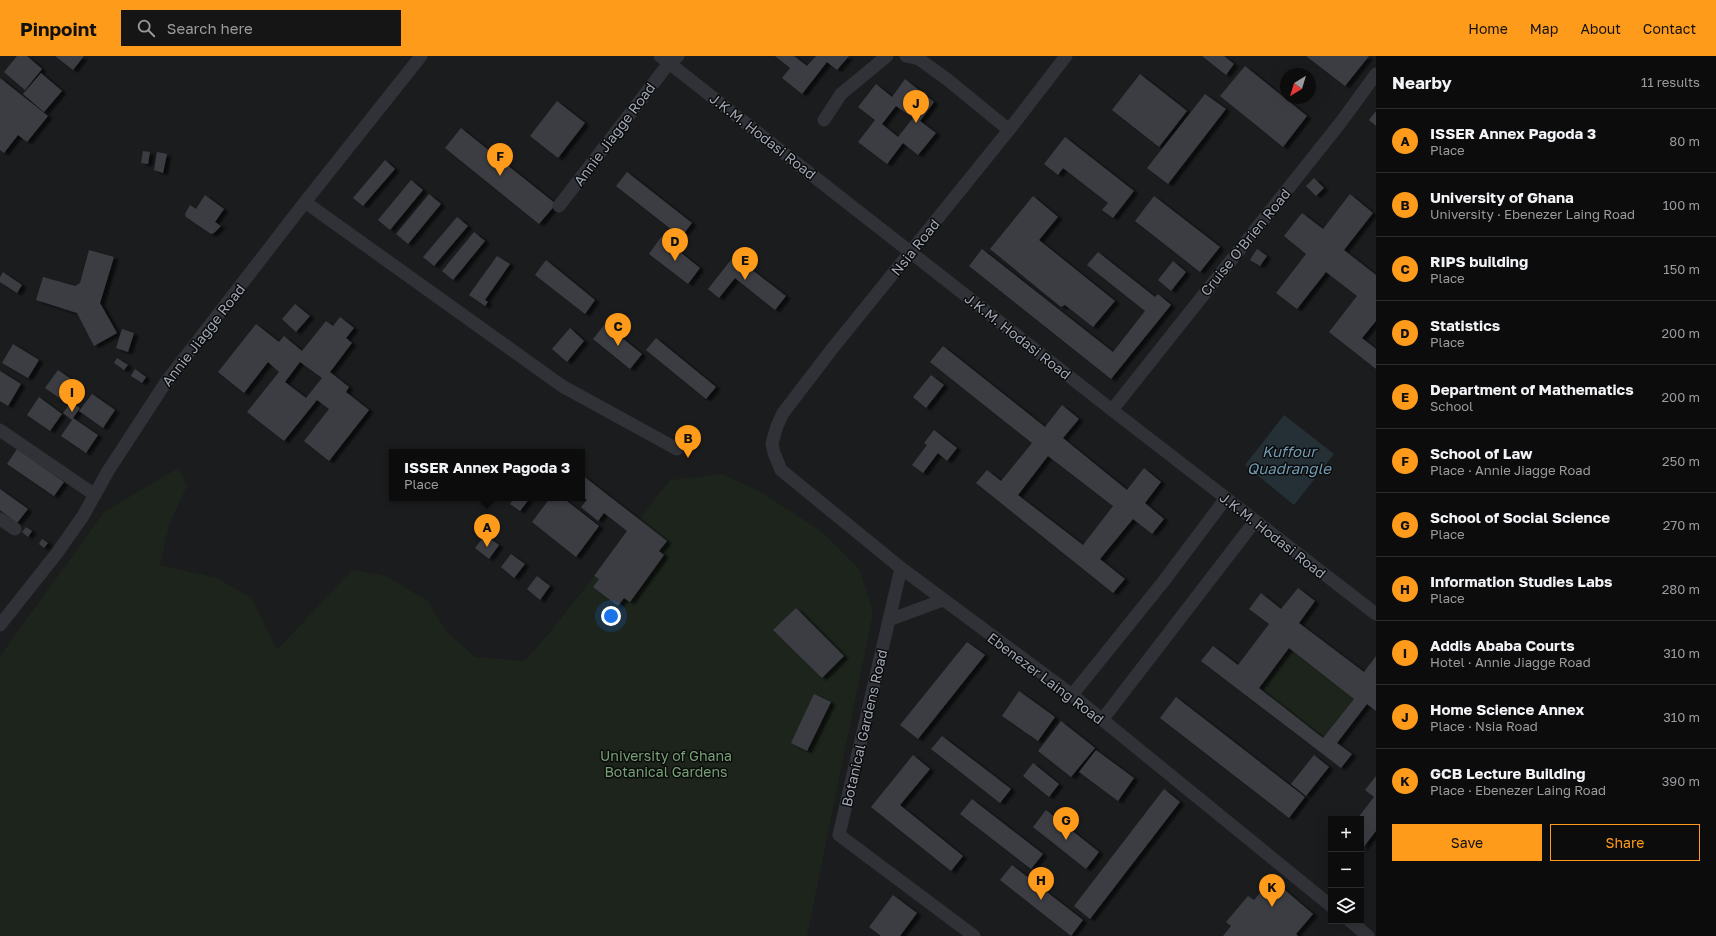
<!DOCTYPE html>
<meta charset="utf-8">
<style>
:root{--surface:#0c0c0d;--page:#151516;--text:#f1f3f6;--muted:#9a9b9d;--line:#2c2c2e;--accent:#ff9b1a}
body{margin:0;font-family:"Golos Text",sans-serif;background:var(--page);color:var(--text)}
.controls{position:absolute;right:12px;bottom:12px;display:grid;overflow:hidden;border-radius:0px;box-shadow:0 4px 16px #0002}
.controls button{width:36px;height:36px;display:grid;place-items:center;padding:0;border:0;border-bottom:1px solid var(--line);background:var(--surface);color:var(--text);font:20px sans-serif}
.compass{position:absolute;left:1280px;top:12px;width:36px;height:36px;border-radius:50%;background:var(--surface);box-shadow:0 4px 16px #0002;rotate:218deg}
.you{position:absolute;left:611px;top:560px;width:14px;height:14px;margin:-10px;border:3px solid #fff;border-radius:50%;background:#1a73e8;box-shadow:0 0 0 6px #1a73e833}
.badge{display:grid;place-items:center;width:26px;height:26px;border-radius:50%;background:var(--accent);color:#111;font-size:13px;font-weight:700}
.pin{position:absolute;translate:-50% -33px;filter:drop-shadow(0 1px 2px #0008)}
.pin::after{content:'';position:absolute;top:21px;width:14px;height:12px;background:inherit;clip-path:polygon(0 0,100% 0,50% 100%)}
.popup{position:absolute;left:389px;top:393px;width:196px;height:52px;box-sizing:border-box;display:grid;place-content:center;border-radius:0px;background:var(--surface);filter:drop-shadow(0 1px 3px #0005);font-size:13px;white-space:nowrap;color:var(--muted)}
.popup b{font-size:15px;color:var(--text)}
.popup::after{content:'';position:absolute;left:50%;top:100%;margin-left:-8px;border:8px solid transparent;border-top-color:var(--surface)}
.list{margin:0;padding:0;list-style:none}
h2{display:flex;justify-content:space-between;align-items:center;height:52px;margin:0;padding:0 16px;font-size:17px}
h2 small{font-size:13px;font-weight:400;color:var(--muted)}
.list li{display:grid;grid-template-columns:26px 1fr auto;gap:12px;align-items:center;box-sizing:border-box;height:64px;padding:0 16px;border-top:1px solid var(--line)}
.list b{display:block;font-size:15px;white-space:nowrap}
.list p{margin:0;font-size:13px;white-space:nowrap;color:var(--muted)}
.list em{font-size:13px;font-style:normal;color:var(--muted)}
.actions{display:flex;gap:8px;padding:12px 16px}
.actions a{flex:1;padding:9px 0;border:1px solid var(--accent);border-radius:0px;text-align:center;font-size:14px;color:var(--accent)}
.actions .main{background:var(--accent);color:#111}
.icon{flex:none;width:22px;height:22px;fill:none;stroke:currentColor;stroke-width:2;stroke-linecap:round;stroke-linejoin:round}
.map{position:relative;flex:none;width:1376px;height:880px;overflow:hidden}
header{display:flex;align-items:center;gap:24px;box-sizing:border-box;height:56px;padding:0 20px;background:var(--accent);color:#111}
header strong{font-size:19px}
nav{display:flex;gap:22px;margin-inline-start:auto;font-size:14px}
.search{width:280px;height:36px;background:var(--page);display:flex;align-items:center;gap:10px;box-sizing:border-box;padding:0 14px;border-radius:0px;color:var(--muted);font-size:15px}
main{display:flex}
aside{flex:1;background:var(--surface)}
.map>svg:first-child{display:block}
</style>
<header>
<strong>Pinpoint</strong>
<div class="search"><svg class="icon" aria-label="search" viewBox="0 0 24 24"><circle cx="10" cy="10" r="6"/><path d="M15 15l6 6"/></svg>Search here</div>
<nav><a>Home</a><a>Map</a><a>About</a><a>Contact</a></nav>
</header>
<main>
<div class="map">
<svg width="1376" height="880" viewBox="0 0 1376 880">
<defs>
<filter id="shadow"><feDropShadow dx="4.5" dy="2.5" stdDeviation="1" flood-color="#0009"/></filter>
</defs>
<rect width="100%" height="100%" fill="#101011"/>
<path fill="#1b1c1e" fill-rule="evenodd" d="M 0,0 L 1376,0 L 1376,880 L 0,880 ZM 1286,18 L 1310,18 L 1310,42 L 1286,42 ZM 392,396 L 582,396 L 582,442 L 392,442 ZM 1331,763 L 1361,763 L 1361,865 L 1331,865 Z"/>
<path fill="#1c241c" d="M 178,412 L 187,430 L 169,469 L 160,509 L 217,522 L 252,542 L 277,594 L 352,514 L 386,520 L 428,545 L 446,575 L 475,601 L 525,605 L 554,571 L 670,424 L 722,418 L 759,435 L 821,475 L 860,514 L 873,557 L 807,880 L 0,880 L 0,600 L 104,456 Z
M 1289,592 L 1354,643 L 1323,682 L 1259,632 Z"/>
<path fill="#253036" d="M 1284,359 L 1334,398 L 1294,449 L 1245,409 Z"/>
<path fill="#3b3d42" fill-rule="evenodd" filter="url(#shadow)" d="M 17,0 L 27,0 L 42,13 L 25,34 L 4,16 Z
M 55,0 L 84,0 L 73,14 Z
M 775,0 L 794,0 L 807,10 L 816,0 L 849,0 L 837,14 L 827,6 L 802,38 L 782,22 L 790,12 Z
M 1202,0 L 1224,0 L 1234,8 L 1226,19 Z
M 1306,0 L 1369,0 L 1345,30 Z
M 1245,10 L 1307,60 L 1283,91 L 1220,40 Z
M 41,17 L 62,35 L 44,56 L 23,38 Z
M 1140,18 L 1187,55 L 1159,91 L 1112,54 Z
M 0,22 L 48,60 L 27,86 L 18,79 L 4,97 L 0,94 Z
M 905,23 L 934,46 L 920,65 L 936,77 L 918,99 L 903,87 L 887,108 L 858,86 L 875,64 L 858,51 L 876,28 L 892,41 ZM 896,50 L 913,62 L 898,81 L 882,68 Z
M 1205,38 L 1226,53 L 1168,128 L 1147,112 Z
M 557,45 L 585,67 L 558,102 L 530,80 Z
M 1376,55 L 1376,70 L 1369,64 Z
M 461,72 L 556,148 L 539,168 L 445,92 Z
M 1065,81 L 1134,135 L 1113,162 L 1102,154 L 1108,147 L 1063,112 L 1058,119 L 1044,108 Z
M 143,95 L 150,96 L 148,108 L 141,107 Z
M 157,96 L 167,98 L 163,117 L 154,114 Z
M 385,104 L 395,113 L 363,150 L 353,142 Z
M 627,116 L 692,167 L 681,181 L 616,130 Z
M 1314,122 L 1324,132 L 1316,140 L 1306,130 Z
M 411,124 L 423,134 L 390,174 L 378,164 Z
M 429,138 L 441,148 L 408,188 L 396,178 Z
M 1350,138 L 1373,157 L 1344,194 L 1376,219 L 1376,265 L 1362,282 L 1376,293 L 1376,313 L 1329,276 L 1357,240 L 1326,216 L 1297,253 L 1276,237 L 1306,198 L 1284,180 L 1302,157 L 1323,173 Z
M 205,139 L 224,153 L 215,166 L 221,170 L 214,177 L 211,178 L 186,161 L 185,158 L 190,149 L 196,153 Z
M 1033,140 L 1058,161 L 1039,184 L 1115,245 L 1093,271 L 1065,249 L 1061,251 L 990,193 Z
M 1154,140 L 1220,191 L 1200,216 L 1135,165 Z
M 457,161 L 468,170 L 434,210 L 423,201 Z
M 474,176 L 485,185 L 453,224 L 442,215 Z
M 661,181 L 700,212 L 688,228 L 649,198 Z
M 982,193 L 1113,296 L 1145,255 L 1087,209 L 1098,196 L 1155,241 L 1158,238 L 1171,249 L 1111,323 L 969,210 Z
M 1257,193 L 1267,200 L 1260,210 L 1250,204 Z
M 89,194 L 114,201 L 100,247 L 117,277 L 94,290 L 77,257 L 36,244 L 43,221 L 75,230 L 80,227 Z
M 497,200 L 510,208 L 485,244 L 488,246 L 485,250 L 469,239 Z
M 734,200 L 786,240 L 775,254 L 735,222 L 719,242 L 708,233 Z
M 546,204 L 595,244 L 585,258 L 535,219 Z
M 1173,205 L 1186,216 L 1171,235 L 1158,224 Z
M 3,216 L 22,229 L 17,237 L 0,226 L 0,221 Z
M 295,248 L 310,260 L 296,276 L 282,263 Z
M 340,261 L 354,272 L 346,282 L 352,287 L 330,316 L 349,331 L 346,336 L 369,354 L 329,405 L 304,385 L 329,353 L 317,344 L 284,385 L 247,356 L 279,316 L 268,306 L 244,337 L 218,316 L 256,268 L 279,286 L 284,280 L 302,295 L 326,265 L 333,270 ZM 300,306 L 322,322 L 306,342 L 285,326 Z
M 605,268 L 642,298 L 630,313 L 593,283 Z
M 570,272 L 584,285 L 567,306 L 552,293 Z
M 122,273 L 134,277 L 128,296 L 116,292 Z
M 656,282 L 716,331 L 706,343 L 646,294 Z
M 13,288 L 39,304 L 28,322 L 2,307 Z
M 943,290 L 1045,371 L 1062,349 L 1079,363 L 1063,382 L 1127,434 L 1144,412 L 1161,426 L 1145,447 L 1164,463 L 1152,478 L 1133,463 L 1100,503 L 1125,523 L 1113,537 L 976,427 L 987,414 L 1001,425 L 1032,387 L 930,306 ZM 1048,400 L 1113,450 L 1083,489 L 1018,439 Z
M 117,302 L 128,309 L 124,314 L 114,307 Z
M 135,313 L 146,321 L 142,327 L 131,320 Z
M 58,314 L 81,330 L 68,348 L 45,332 Z
M 0,315 L 21,328 L 8,350 L 0,345 Z
M 931,319 L 944,329 L 926,352 L 913,341 Z
M 92,338 L 115,354 L 103,372 L 79,355 Z
M 39,341 L 62,358 L 50,375 L 27,359 Z
M 71,346 L 80,352 L 73,362 L 98,379 L 86,397 L 61,380 L 72,364 L 63,357 Z
M 934,374 L 957,392 L 947,405 L 938,397 L 923,417 L 912,409 L 927,389 L 924,387 Z
M 17,393 L 64,426 L 54,440 L 7,408 Z
M 582,419 L 667,485 L 659,495 L 664,499 L 630,546 L 624,542 L 618,550 L 593,531 L 599,523 L 594,520 L 627,475 L 604,457 L 598,465 L 581,451 L 587,444 L 582,440 Z
M 0,433 L 28,453 L 17,467 L 0,454 Z
M 514,442 L 530,442 L 520,455 L 510,448 Z
M 550,442 L 563,442 L 599,470 L 576,501 L 532,466 Z
M 26,471 L 32,475 L 28,481 L 22,476 Z
M 485,479 L 499,489 L 489,503 L 475,492 Z
M 42,483 L 48,487 L 44,492 L 39,488 Z
M 511,498 L 525,508 L 514,522 L 501,511 Z
M 537,520 L 550,530 L 540,544 L 527,533 Z
M 1298,532 L 1315,545 L 1299,567 L 1364,616 L 1376,600 L 1376,655 L 1367,648 L 1337,687 L 1352,698 L 1341,712 L 1201,605 L 1213,590 L 1238,609 L 1269,568 L 1249,553 L 1261,537 L 1281,553 ZM 1289,592 L 1354,643 L 1323,682 L 1259,632 Z
M 796,552 L 844,600 L 822,622 L 773,574 Z
M 967,586 L 985,599 L 918,683 L 900,669 Z
M 1019,635 L 1055,661 L 1038,685 L 1002,660 Z
M 814,638 L 831,646 L 807,695 L 791,687 Z
M 1176,641 L 1305,741 L 1289,762 L 1160,662 Z
M 1061,665 L 1095,692 L 1071,721 L 1038,695 Z
M 942,680 L 1011,733 L 1000,747 L 931,693 Z
M 1096,694 L 1134,722 L 1118,745 L 1079,716 Z
M 913,699 L 930,713 L 900,749 L 963,800 L 951,815 L 871,751 Z
M 1314,699 L 1329,711 L 1306,740 L 1291,728 Z
M 1033,707 L 1059,728 L 1049,741 L 1023,720 Z
M 1376,720 L 1376,775 L 1362,793 L 1361,763 L 1357,763 L 1374,741 L 1365,734 Z
M 1164,733 L 1180,746 L 1090,863 L 1074,850 Z
M 972,743 L 1043,798 L 1031,813 L 960,758 Z
M 1046,754 L 1099,796 L 1086,813 L 1033,771 Z
M 1012,809 L 1083,864 L 1071,880 L 1000,824 Z
M 1272,823 L 1313,858 L 1296,878 L 1298,880 L 1223,880 L 1231,870 L 1226,866 L 1248,840 L 1254,844 Z
M 893,839 L 917,857 L 900,880 L 881,880 L 869,871 Z"/>
<g fill="none" stroke-linecap="round" stroke-linejoin="round">
<path stroke="#303237" stroke-width="13" d="M 660,0 L 1112,354 L 1376,558
M 906,0 L 919,3 L 948,24 L 1009,74
M 1066,0 L 1009,74 L 832,293 L 783,357 L 777,370 L 772,387 L 774,397 L 781,414 L 901,512 L 1072,639 L 1331,850
M 824,64 L 841,38 L 887,0
M 305,146 L 562,330 L 677,393
M 559,150 L 669,7 L 678,0
M 1112,354 L 1341,66 L 1376,18
M 0,374 L 95,439
M 0,463 L 15,473
M 901,512 L 839,779 L 974,880
M 889,564 L 943,544
M 0,569 L 57,497 L 83,460 L 108,415 L 166,326 L 305,146 L 421,0
M 1072,639 L 1163,526 L 1226,442
M 1102,664 L 1255,465
M 1350,865 L 1368,880"/>
</g>
<g text-anchor="middle" dominant-baseline="central" stroke-width="3" stroke-linejoin="round" paint-order="stroke">
<g font-size="14" fill="#9fa7b4" stroke="#0b0b0c">
<text transform="translate(614 78) rotate(-53)">Annie Jiagge Road</text>
<text transform="translate(763 80) rotate(38)">J.K.M. Hodasi Road</text>
<text transform="translate(1245 186) rotate(-51)">Cruise O'Brien Road</text>
<text transform="translate(915 191) rotate(-51)">Nsia Road</text>
<text transform="translate(203 279) rotate(-52)">Annie Jiagge Road</text>
<text transform="translate(1018 280) rotate(38)">J.K.M. Hodasi Road</text>
<text transform="translate(1273 479) rotate(38)">J.K.M. Hodasi Road</text>
<text transform="translate(1046 622) rotate(37)">Ebenezer Laing Road</text>
<text transform="translate(864 672) rotate(-77)">Botanical Gardens Road</text>
</g>
<g font-size="14" fill="#76a174" stroke="#0b0b0c">
<text x="666" y="699">University of Ghana<tspan x="666" dy="16">Botanical Gardens</tspan></text>
</g>
<g font-size="15" font-style="italic" fill="#729bb3" stroke="#0b0b0c">
<text x="1289" y="395">Kuffour<tspan x="1289" dy="17">Quadrangle</tspan></text>
</g>
</g>
</svg>
<div class="controls">
<button>+</button>
<button>−</button>
<button><svg class="icon" aria-label="layers" viewBox="0 0 24 24"><path d="M12 4l9 5-9 5-9-5zM3 14l9 5 9-5"/></svg></button>
</div>
<svg class="compass" viewBox="-18 -18 36 36"><path d="M0-13l5 13h-10z" fill="#e53935"/><path d="M0 13l5-13h-10z" fill="#9a9b9d"/></svg>
<div class="you"></div>
<div class="pin badge" style="left:487px;top:491px">A</div>
<div class="popup"><b>ISSER Annex Pagoda 3</b>Place</div>
<div class="pin badge" style="left:688px;top:402px">B</div>
<div class="pin badge" style="left:618px;top:290px">C</div>
<div class="pin badge" style="left:675px;top:205px">D</div>
<div class="pin badge" style="left:745px;top:224px">E</div>
<div class="pin badge" style="left:500px;top:120px">F</div>
<div class="pin badge" style="left:1066px;top:784px">G</div>
<div class="pin badge" style="left:1041px;top:844px">H</div>
<div class="pin badge" style="left:72px;top:356px">I</div>
<div class="pin badge" style="left:916px;top:67px">J</div>
<div class="pin badge" style="left:1272px;top:851px">K</div>
</div>
<aside>
<h2>Nearby<small>11 results</small></h2>
<ul class="list">
<li><span class="badge">A</span><div><b>ISSER Annex Pagoda 3</b><p>Place</p></div><em>80 m</em></li>
<li><span class="badge">B</span><div><b>University of Ghana</b><p>University · Ebenezer Laing Road</p></div><em>100 m</em></li>
<li><span class="badge">C</span><div><b>RIPS building</b><p>Place</p></div><em>150 m</em></li>
<li><span class="badge">D</span><div><b>Statistics</b><p>Place</p></div><em>200 m</em></li>
<li><span class="badge">E</span><div><b>Department of Mathematics</b><p>School</p></div><em>200 m</em></li>
<li><span class="badge">F</span><div><b>School of Law</b><p>Place · Annie Jiagge Road</p></div><em>250 m</em></li>
<li><span class="badge">G</span><div><b>School of Social Science</b><p>Place</p></div><em>270 m</em></li>
<li><span class="badge">H</span><div><b>Information Studies Labs</b><p>Place</p></div><em>280 m</em></li>
<li><span class="badge">I</span><div><b>Addis Ababa Courts</b><p>Hotel · Annie Jiagge Road</p></div><em>310 m</em></li>
<li><span class="badge">J</span><div><b>Home Science Annex</b><p>Place · Nsia Road</p></div><em>310 m</em></li>
<li><span class="badge">K</span><div><b>GCB Lecture Building</b><p>Place · Ebenezer Laing Road</p></div><em>390 m</em></li>
</ul>
<div class="actions"><a class="main">Save</a><a>Share</a></div>
</aside>
</main>
